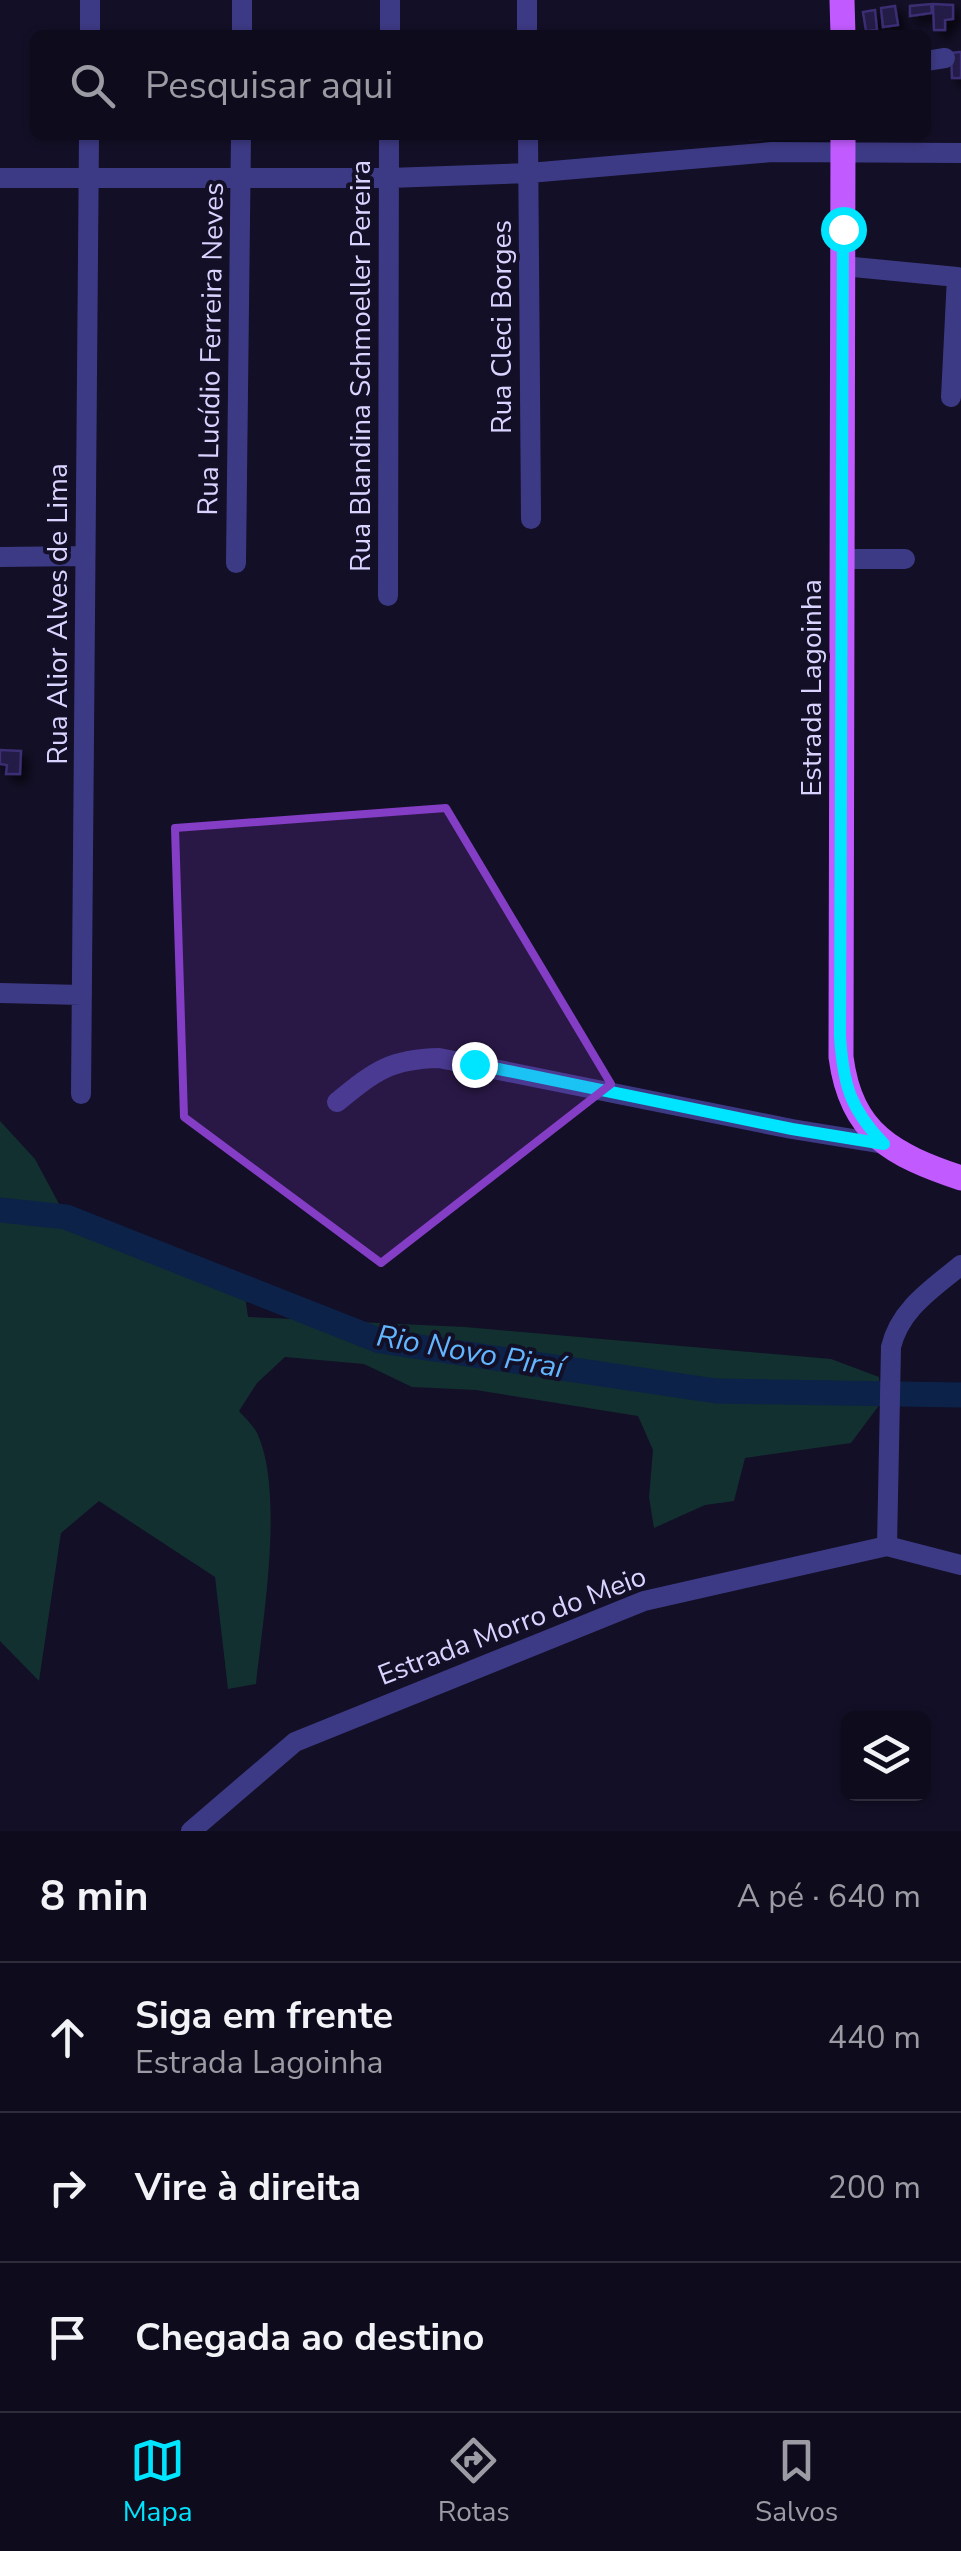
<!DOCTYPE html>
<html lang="pt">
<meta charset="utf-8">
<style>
:root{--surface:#0e0b1c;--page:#1c1929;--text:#f1f3f6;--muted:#9b9ba3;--line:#2e2b3b;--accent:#00e5ff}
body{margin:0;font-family:"Nunito Sans",sans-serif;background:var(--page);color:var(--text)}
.controls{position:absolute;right:30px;bottom:30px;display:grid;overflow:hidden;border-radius:15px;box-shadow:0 2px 8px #0004}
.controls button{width:90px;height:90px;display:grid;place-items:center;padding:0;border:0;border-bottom:2px solid var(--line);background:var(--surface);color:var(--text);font:50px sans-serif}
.stop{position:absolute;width:30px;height:30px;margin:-22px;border:8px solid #00e5ff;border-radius:50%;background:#fff}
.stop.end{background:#00e5ff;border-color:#fff;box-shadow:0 2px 10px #0008}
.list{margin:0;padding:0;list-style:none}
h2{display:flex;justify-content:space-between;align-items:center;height:130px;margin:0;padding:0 40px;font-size:42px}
h2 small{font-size:32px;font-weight:400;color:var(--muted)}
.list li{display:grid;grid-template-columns:65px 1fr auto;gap:30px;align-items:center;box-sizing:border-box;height:150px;padding:0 40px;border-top:2px solid var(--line)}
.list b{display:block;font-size:38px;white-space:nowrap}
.list p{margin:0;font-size:32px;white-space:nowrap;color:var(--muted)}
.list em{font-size:32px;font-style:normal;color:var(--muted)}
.icon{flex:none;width:55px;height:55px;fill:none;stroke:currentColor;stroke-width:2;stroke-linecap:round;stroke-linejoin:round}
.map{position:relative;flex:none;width:961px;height:1831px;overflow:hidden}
.search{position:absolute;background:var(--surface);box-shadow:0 2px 8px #0004;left:30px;right:30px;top:30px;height:110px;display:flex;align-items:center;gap:25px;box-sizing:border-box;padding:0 35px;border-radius:15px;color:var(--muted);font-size:38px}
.sheet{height:580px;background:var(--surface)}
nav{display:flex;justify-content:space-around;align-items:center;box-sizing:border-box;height:140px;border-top:2px solid var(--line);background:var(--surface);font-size:28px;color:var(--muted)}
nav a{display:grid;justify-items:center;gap:5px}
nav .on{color:var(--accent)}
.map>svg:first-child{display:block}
</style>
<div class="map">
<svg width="961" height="1831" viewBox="0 0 961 1831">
<defs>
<filter id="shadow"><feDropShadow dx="7" dy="7" stdDeviation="5" flood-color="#0009"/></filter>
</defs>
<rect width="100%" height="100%" fill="#130f26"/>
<path fill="#12302f" d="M 0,1121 L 35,1159 L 66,1217 L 244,1288 L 248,1317 L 465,1327 L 831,1359 L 879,1377 L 880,1404 L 851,1443 L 745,1458 L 734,1501 L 705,1505 L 654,1528 L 649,1497 L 653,1450 L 638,1416 L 476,1390 L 412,1387 L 364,1364 L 285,1357 L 257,1383 L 239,1411 C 245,1418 255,1427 258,1435 C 284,1495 263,1619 256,1684 L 228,1689 L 215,1577 L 99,1501 L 61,1533 L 39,1681 L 0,1641 Z"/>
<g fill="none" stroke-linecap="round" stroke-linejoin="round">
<path stroke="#0c2248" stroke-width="25" d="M 0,1210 L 66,1217 L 380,1341 L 716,1391 L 961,1395"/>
</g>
<path fill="#241b47" stroke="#3b2d73" stroke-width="2.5" filter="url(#shadow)" d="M 931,4 L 932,13 L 910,16 L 910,6 Z
M 933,4 L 953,5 L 953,19 L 945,20 L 945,30 L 934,30 Z
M 895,6 L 898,25 L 883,27 L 881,8 Z
M 875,10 L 877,30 L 866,31 L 863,12 Z
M 961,52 L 961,78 L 952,78 L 951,53 Z
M 750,135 L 824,135 L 824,138 L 750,139 Z
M 0,750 L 21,751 L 20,774 L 6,774 L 7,765 L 0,764 Z"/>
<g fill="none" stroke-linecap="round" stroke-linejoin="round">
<path stroke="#3d3a85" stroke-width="20" d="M 527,0 L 527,35
M 90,35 L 90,0
M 242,35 L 242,0
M 390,35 L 390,0
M 926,61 L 945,58
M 528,135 L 531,519
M 0,178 L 389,178 L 529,173 L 772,152 L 961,153
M 843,266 L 957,277 L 951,397
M 0,557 L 85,556
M 842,559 L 905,559
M 236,563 L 241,135
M 388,596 L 389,135
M 0,993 L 82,995
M 81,1094 L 89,135
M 337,1102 C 374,1072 389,1059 439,1058 L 792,1129 L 884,1144
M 887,1546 L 891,1347 C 900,1309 932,1289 961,1265
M 191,1831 L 295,1742 L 644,1601 L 887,1546 L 961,1565"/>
<path stroke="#c25bff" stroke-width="25" d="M 842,0 L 843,35
M 843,135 L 841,1057 C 851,1134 893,1155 961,1178"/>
</g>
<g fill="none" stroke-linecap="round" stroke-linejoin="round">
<path stroke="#00e5ff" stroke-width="12" d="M 474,1064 L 792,1129 L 884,1144 C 850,1109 843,1084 840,1036 L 843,229"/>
</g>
<path fill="#843dc5" fill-opacity="0.2" stroke="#843dc5" stroke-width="8" stroke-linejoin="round" d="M 446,808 L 611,1084 L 381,1263 L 184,1117 L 175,828 Z"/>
<g text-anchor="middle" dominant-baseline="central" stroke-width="8" stroke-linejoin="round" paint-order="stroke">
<g font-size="28" fill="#d9d4ff" stroke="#130f26">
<text transform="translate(502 327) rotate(-90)">Rua Cleci Borges</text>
<text transform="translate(211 349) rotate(-89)">Rua Lucídio Ferreira Neves</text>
<text transform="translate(361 366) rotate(-90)">Rua Blandina Schmoeller Pereira</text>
<text transform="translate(58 614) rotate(-90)">Rua Alior Alves de Lima</text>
<text transform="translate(812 688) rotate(-90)">Estrada Lagoinha</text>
<text transform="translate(512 1626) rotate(-21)">Estrada Morro do Meio</text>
</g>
<g font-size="30" font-style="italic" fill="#62b6ff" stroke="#130f26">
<text transform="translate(470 1352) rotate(10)">Rio Novo Piraí</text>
</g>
</g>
</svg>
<div class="controls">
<button><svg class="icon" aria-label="layers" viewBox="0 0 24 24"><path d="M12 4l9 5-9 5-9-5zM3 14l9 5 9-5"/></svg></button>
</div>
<div class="stop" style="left:843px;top:229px"></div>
<div class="stop end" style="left:474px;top:1064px"></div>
<div class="search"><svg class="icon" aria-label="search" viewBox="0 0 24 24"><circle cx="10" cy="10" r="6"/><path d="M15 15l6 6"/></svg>Pesquisar aqui</div>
</div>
<section class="sheet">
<h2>8 min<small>A pé · 640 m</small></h2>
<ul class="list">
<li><svg class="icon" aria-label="ahead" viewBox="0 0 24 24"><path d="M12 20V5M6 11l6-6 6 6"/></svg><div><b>Siga em frente</b><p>Estrada Lagoinha</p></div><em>440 m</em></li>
<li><svg class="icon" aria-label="right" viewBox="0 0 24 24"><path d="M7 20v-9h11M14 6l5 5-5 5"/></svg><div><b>Vire à direita</b></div><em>200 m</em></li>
<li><svg class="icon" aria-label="arrive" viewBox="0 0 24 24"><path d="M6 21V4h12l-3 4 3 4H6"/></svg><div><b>Chegada ao destino</b></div></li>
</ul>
</section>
<nav>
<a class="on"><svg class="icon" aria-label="map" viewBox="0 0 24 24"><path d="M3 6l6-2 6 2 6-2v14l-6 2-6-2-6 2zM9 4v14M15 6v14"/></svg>Mapa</a>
<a><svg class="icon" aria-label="directions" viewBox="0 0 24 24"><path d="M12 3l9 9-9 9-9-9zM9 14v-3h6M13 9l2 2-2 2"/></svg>Rotas</a>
<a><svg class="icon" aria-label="saved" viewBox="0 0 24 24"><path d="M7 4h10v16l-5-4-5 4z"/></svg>Salvos</a>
</nav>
